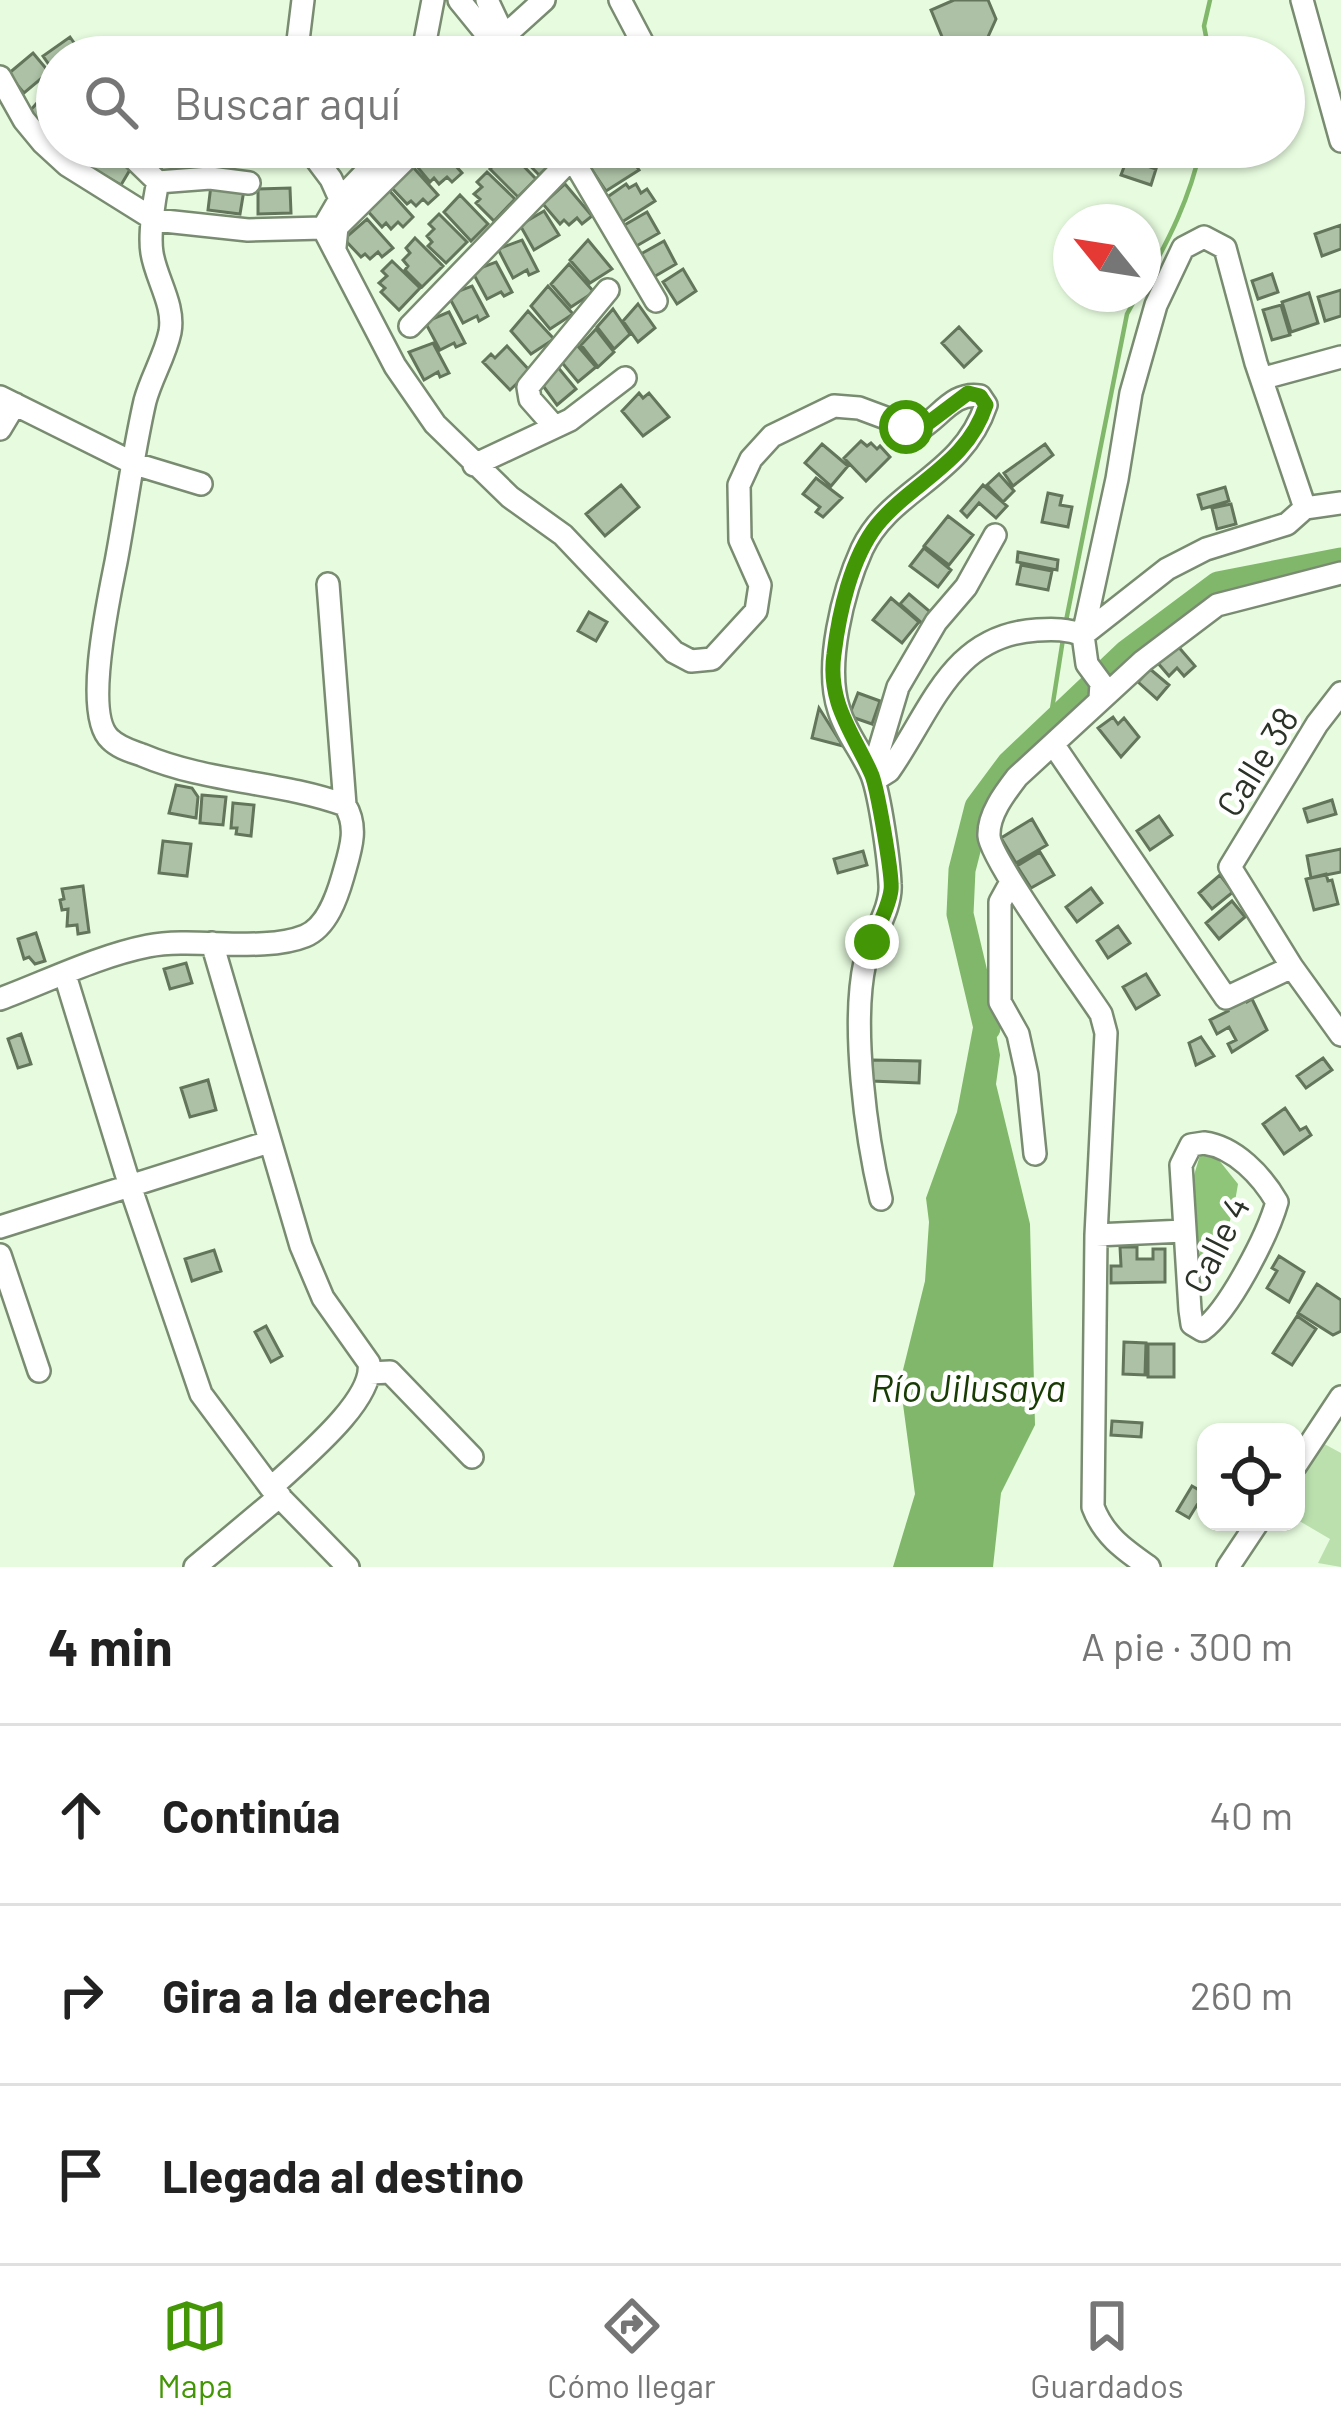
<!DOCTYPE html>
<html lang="es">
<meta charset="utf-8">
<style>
:root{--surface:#fff;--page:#f6f6f6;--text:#222;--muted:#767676;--line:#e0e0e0;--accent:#439605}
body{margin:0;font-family:Barlow,sans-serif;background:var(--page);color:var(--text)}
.controls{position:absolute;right:36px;bottom:36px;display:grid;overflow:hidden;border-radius:24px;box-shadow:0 3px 9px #0004}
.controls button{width:108px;height:108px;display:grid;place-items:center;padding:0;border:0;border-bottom:3px solid var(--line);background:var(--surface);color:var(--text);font:60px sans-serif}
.compass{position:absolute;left:1053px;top:204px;width:108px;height:108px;border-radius:50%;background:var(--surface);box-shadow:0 3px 9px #0004;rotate:300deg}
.stop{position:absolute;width:36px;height:36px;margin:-27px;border:9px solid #439605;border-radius:50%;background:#fff}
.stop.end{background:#439605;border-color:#fff;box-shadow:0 3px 12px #0008}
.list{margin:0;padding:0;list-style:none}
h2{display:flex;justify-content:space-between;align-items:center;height:156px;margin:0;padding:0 48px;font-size:51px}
h2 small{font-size:39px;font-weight:400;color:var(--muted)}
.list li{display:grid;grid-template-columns:78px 1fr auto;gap:36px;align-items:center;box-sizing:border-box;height:180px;padding:0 48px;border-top:3px solid var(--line)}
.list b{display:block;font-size:45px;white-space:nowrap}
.list em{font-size:39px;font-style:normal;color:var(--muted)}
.icon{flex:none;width:66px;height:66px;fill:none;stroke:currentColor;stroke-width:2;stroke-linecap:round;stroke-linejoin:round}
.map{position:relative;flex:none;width:1341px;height:1567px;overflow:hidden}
.search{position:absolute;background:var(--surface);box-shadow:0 3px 9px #0004;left:36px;right:36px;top:36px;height:132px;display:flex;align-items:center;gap:30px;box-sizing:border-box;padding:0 42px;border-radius:66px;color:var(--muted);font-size:45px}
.sheet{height:696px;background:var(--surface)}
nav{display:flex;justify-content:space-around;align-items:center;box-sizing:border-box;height:168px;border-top:3px solid var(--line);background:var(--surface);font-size:33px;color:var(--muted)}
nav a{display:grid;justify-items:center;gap:6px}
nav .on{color:var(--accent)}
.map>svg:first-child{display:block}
</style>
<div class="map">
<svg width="1341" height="1567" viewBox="0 0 1341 1567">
<rect width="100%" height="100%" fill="#e7fcdf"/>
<path fill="#bbe0ae" d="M 1304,1433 L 1341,1453 L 1341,1567 L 1318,1563 L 1330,1539 L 1296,1519 L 1296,1445 Z"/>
<path fill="#8ec578" d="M 1210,1149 L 1238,1184 C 1231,1227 1225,1244 1193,1274 L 1201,1249 L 1189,1240 L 1187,1199 L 1200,1155 Z"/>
<path fill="#81b76b" d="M 984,969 L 1000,1055 L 996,1084 L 1030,1224 L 1035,1425 L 1001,1493 L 993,1567 L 893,1567 L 915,1494 L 900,1382 L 925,1281 L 929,1222 L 926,1198 L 957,1112 Z"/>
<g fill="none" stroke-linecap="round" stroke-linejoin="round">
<path stroke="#81b76b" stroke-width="4.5" d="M 1210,57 L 1204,26 L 1210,0
M 1143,285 C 1169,240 1190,198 1201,147
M 1066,621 L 1127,314 L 1138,294
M 1049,728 L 1063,639"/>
<path stroke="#81b76b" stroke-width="27" d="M 987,1028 L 960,914 L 962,870 L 978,807 L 1010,764 L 1127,653 L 1218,585 L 1341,561"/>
</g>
<path fill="#acc1a5" stroke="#63765c" stroke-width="3" d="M 954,0 L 988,0 L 996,19 L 987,39 L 974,38 L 964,56 L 945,44 L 931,10 Z
M 70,37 L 84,57 L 57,57 L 57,76 L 43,56 Z
M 550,40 L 553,45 L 559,41 L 565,49 L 570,45 L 578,57 L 531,57 L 529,54 Z
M 33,53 L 49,72 L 24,93 L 8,74 Z
M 45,94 L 57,105 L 57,130 L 53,134 L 28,113 Z
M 105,147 L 134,163 L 121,185 L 93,169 Z
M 207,147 L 235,147 L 241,160 L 219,171 Z
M 432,147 L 439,147 L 462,173 L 452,182 L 447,177 L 439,184 L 434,178 L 430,182 L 414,163 Z
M 442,147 L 483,147 L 486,151 L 475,160 L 471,155 L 463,162 L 458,157 L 454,160 Z
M 512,147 L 551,147 L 559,156 L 539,175 Z
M 508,150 L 536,179 L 518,197 L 490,169 Z
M 611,152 L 614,157 L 620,153 L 626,162 L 631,158 L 639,170 L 606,191 L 590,167 Z
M 1127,159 L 1156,169 L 1151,185 L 1121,175 Z
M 412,166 L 438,195 L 428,204 L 423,199 L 416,206 L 411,201 L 407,204 L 390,186 Z
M 487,172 L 515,199 L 494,221 L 476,203 L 480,199 L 474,194 L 482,187 L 477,182 Z
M 565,184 L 592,216 L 582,224 L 577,218 L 569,225 L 564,220 L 560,224 L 543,204 Z
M 626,184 L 629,188 L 636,184 L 641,193 L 647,189 L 655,201 L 622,222 L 606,198 Z
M 211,185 L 244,190 L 240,214 L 208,210 Z
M 290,188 L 291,213 L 258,214 L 258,189 Z
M 387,188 L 413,217 L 403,227 L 398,222 L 391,229 L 386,223 L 382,227 L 365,208 Z
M 460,195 L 488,224 L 471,241 L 444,212 Z
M 544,211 L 559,235 L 534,250 L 520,225 Z
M 647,212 L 659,233 L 633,248 L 621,227 Z
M 439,214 L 467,242 L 446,263 L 428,246 L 432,242 L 427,236 L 434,229 L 429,224 Z
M 367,219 L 393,248 L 382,257 L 378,252 L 370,259 L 365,254 L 361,257 L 344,239 Z
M 1341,225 L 1341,249 L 1322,256 L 1315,234 Z
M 415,238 L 443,266 L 422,287 L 405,270 L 408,266 L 403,260 L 410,253 L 406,248 Z
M 522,240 L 538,271 L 529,275 L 527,270 L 513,278 L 498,249 Z
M 588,240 L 612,269 L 590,283 L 570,260 Z
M 664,241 L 676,264 L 652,278 L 639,255 Z
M 392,261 L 420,288 L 399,310 L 381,292 L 385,288 L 379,283 L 387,276 L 382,271 Z
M 496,262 L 512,292 L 504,296 L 501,292 L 487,299 L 472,271 Z
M 569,264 L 594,292 L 571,307 L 551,284 Z
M 683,269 L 696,291 L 677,304 L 663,282 Z
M 1272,274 L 1278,292 L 1258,299 L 1252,281 Z
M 472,286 L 488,316 L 479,321 L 477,316 L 463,323 L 448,295 Z
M 548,286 L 573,314 L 550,329 L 531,306 Z
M 1341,290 L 1341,316 L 1325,321 L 1318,297 Z
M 1309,293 L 1318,323 L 1291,332 L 1282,302 Z
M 638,304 L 655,328 L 638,342 L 623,321 Z
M 1281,305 L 1290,335 L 1272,340 L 1263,310 Z
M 613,309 L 630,334 L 614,349 L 597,327 Z
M 528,311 L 554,339 L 531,354 L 511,331 Z
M 449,312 L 465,343 L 456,347 L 454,343 L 440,350 L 425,322 Z
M 959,327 L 981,351 L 964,367 L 942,343 Z
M 596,329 L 614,352 L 598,367 L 581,345 Z
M 433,343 L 449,373 L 440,377 L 438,372 L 424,380 L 409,352 Z
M 576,344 L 596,367 L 578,382 L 559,359 Z
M 507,346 L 530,371 L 510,390 L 483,362 L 491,354 L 495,358 Z
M 556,365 L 576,389 L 557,405 L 541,383 Z
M 639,393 L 643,398 L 649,393 L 669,417 L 643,436 L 622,411 Z
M 861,441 L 867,446 L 871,443 L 877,449 L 880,446 L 890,457 L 866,481 L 844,458 Z
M 822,444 L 848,466 L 831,486 L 805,463 Z
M 1045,444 L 1053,455 L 1013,486 L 1004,473 Z
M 999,474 L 1014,491 L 1003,502 L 987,485 Z
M 816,478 L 842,498 L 823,517 L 816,512 L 820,507 L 803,494 Z
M 621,485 L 639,507 L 605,536 L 586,514 Z
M 983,485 L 1007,506 L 996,518 L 979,503 L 967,517 L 961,511 Z
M 1225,487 L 1229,501 L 1202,509 L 1198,495 Z
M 1048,493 L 1062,496 L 1060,505 L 1072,507 L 1068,527 L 1042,522 Z
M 1231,504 L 1236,524 L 1217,529 L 1212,508 Z
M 948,516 L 973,535 L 949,565 L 924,546 Z
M 924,548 L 951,570 L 938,587 L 910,566 Z
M 1018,552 L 1058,560 L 1057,570 L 1017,562 Z
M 1021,565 L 1052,571 L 1048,590 L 1017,584 Z
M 909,594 L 934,615 L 924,625 L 900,604 Z
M 891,598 L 919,622 L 902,643 L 873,620 Z
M 589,612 L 607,622 L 596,641 L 578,631 Z
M 1176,644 L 1195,666 L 1184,676 L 1177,668 L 1169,676 L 1157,662 Z
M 1150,669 L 1169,685 L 1157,699 L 1138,682 Z
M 858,693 L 880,701 L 872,724 L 849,716 Z
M 819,708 L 843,746 L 812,738 Z
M 1113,717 L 1118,724 L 1124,718 L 1139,737 L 1121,757 L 1098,728 Z
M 176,785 L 192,788 L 198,797 L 196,818 L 169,813 Z
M 202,795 L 226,797 L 223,825 L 200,823 Z
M 1332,800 L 1336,814 L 1308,822 L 1304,809 Z
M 233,803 L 254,805 L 251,836 L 236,834 L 237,828 L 231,828 Z
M 1159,816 L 1172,835 L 1150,850 L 1137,831 Z
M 1032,819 L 1047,845 L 1016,863 L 1001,838 Z
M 163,841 L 191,844 L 187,876 L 159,873 Z
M 1341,849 L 1341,872 L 1311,878 L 1307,856 Z
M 863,851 L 867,865 L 838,873 L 834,859 Z
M 1040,852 L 1054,875 L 1031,888 L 1017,866 Z
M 1326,874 L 1328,881 L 1332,880 L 1338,904 L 1314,910 L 1306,879 Z
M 1220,875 L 1233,892 L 1212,909 L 1199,893 Z
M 83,886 L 89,932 L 78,934 L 77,925 L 67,926 L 68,909 L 62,910 L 60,900 L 64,899 L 62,889 Z
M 1091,888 L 1102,903 L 1077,922 L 1066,907 Z
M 1232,901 L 1245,917 L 1219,939 L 1206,923 Z
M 1118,926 L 1130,943 L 1108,958 L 1097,941 Z
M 36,933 L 45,961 L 35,964 L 29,957 L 24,959 L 18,939 Z
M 186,963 L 192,983 L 170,989 L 164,969 Z
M 1146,974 L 1159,995 L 1136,1009 L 1123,987 Z
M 1243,994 L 1247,1002 L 1252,999 L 1267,1030 L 1232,1052 L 1228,1044 L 1236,1040 L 1229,1027 L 1217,1034 L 1210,1020 L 1228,1011 L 1224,1003 Z
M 21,1034 L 31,1064 L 18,1068 L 8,1039 Z
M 1201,1037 L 1214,1056 L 1196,1065 L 1189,1043 Z
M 1323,1058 L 1332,1070 L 1306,1088 L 1297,1076 Z
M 872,1060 L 920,1061 L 919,1083 L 872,1081 Z
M 208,1080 L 216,1110 L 190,1117 L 181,1088 Z
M 1285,1108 L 1300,1130 L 1306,1127 L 1311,1135 L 1284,1154 L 1263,1124 Z
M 1120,1247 L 1137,1247 L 1137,1259 L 1153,1259 L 1153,1249 L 1165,1249 L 1165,1282 L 1111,1283 L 1111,1266 L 1121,1266 Z
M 214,1250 L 221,1271 L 192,1281 L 185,1259 Z
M 1279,1256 L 1304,1272 L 1289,1302 L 1267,1288 L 1277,1271 L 1272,1268 Z
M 1317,1284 L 1341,1300 L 1341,1331 L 1333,1335 L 1298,1313 Z
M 1297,1316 L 1316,1329 L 1292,1365 L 1273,1353 Z
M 266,1326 L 282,1356 L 271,1362 L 255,1332 Z
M 1124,1342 L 1146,1343 L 1145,1375 L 1123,1374 Z
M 1148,1344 L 1174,1344 L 1174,1377 L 1148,1377 Z
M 1112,1421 L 1142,1423 L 1141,1437 L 1111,1435 Z
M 1192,1486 L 1206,1494 L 1206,1510 L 1197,1505 L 1189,1518 L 1177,1511 Z"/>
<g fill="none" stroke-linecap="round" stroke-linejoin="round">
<defs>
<path id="minor" d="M 459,0 L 494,43
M 487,0 L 503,34
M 620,0 L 650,57
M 1302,0 L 1341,141
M 296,57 L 303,0
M 422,57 L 433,0
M 481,57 L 544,0
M 0,77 L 24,120 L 43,143 L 67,165 L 155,220 L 248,230 L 323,228 L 395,366 L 435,424 L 510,497 L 563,535 L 674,652 L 691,661 L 712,659 L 756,611 L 760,585 L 740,540 L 739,485 L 751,459 L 772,436 L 834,406 L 859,408 L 918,430 C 940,418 953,391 980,396 L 986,405 C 962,477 890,489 862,549 C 843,591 824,666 839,710 C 846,734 863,753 872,775 C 880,796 889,860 890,884 C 892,909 871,937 865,962 C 851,1025 866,1136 881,1199
M 122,147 L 158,182 L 210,178 L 249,183
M 307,147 L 331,179 L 340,199
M 566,148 L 656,301
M 323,228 L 340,199 L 390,147
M 335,247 L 337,227 L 418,147
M 410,326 L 572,158
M 1264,378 L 1341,357
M 0,397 L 135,464 L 201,484
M 553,425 L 530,399 L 528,387 L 608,290
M 0,429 L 15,404
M 474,465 L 570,420 L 625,378
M 328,584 L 345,805
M 1083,635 L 1167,569 L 1206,549 L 1287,524 L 1305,508 L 1341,503
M 1341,693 L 1317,724 L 1230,867 L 1292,967 L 1341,1035
M 1100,699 L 1101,683 L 1087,664 L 1083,635 L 1117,479 L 1131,393 L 1156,305 L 1183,248 L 1204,237 L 1225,248 L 1256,363 L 1305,508
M 1053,744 L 1226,998 L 1292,967
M 872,774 L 881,776 L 889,771 C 932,710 951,635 1037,630 C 1054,629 1067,629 1083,635
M 872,774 L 898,687 L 936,622 L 966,587 L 995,535
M 1011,882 L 1000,902 L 1000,1002 L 1018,1034 L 1027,1075 L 1035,1154
M 212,943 L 301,1246 L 323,1298 L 369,1363 C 375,1401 298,1462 271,1488
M 65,975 L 129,1183 L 201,1394 L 271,1488 L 348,1567
M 0,999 C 48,981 98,956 148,946 C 195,937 263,953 305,936 C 327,927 337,897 343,876 C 350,851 359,828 345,805 C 279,781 208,783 142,755 C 131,751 119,748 110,739 C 83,715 109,597 116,562 C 126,509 133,453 145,401 C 151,378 165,356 170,332 C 175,305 156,279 152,253 C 149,236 154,199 158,182
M 1204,1143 C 1235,1147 1262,1176 1277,1202 C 1268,1234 1229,1311 1202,1330 L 1192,1324 L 1190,1310 L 1181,1165 L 1191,1145 Z
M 0,1227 L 269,1142
M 1096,1235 L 1184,1231
M 0,1255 L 39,1371
M 370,1373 L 390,1372 L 472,1457
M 1296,1465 L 1341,1397
M 195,1567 L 280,1496
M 1149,1567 C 1125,1550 1104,1536 1093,1507 L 1096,1235 L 1106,1033 L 1101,1014 C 1082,985 990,859 989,836 C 988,815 1004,794 1017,777 L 1143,661 L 1217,605 L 1341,573
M 1228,1567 L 1258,1522"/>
</defs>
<use href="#minor" stroke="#798c71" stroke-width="26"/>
<use href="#minor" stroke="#fff" stroke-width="21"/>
</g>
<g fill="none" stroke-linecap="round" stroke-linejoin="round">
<path stroke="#439605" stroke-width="15" d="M 872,942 C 878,926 889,907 891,890 C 893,878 877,785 871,773 C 853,733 827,702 834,654 C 839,613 851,558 877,525 C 913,481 967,464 986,405 L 980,396 L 968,393 L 919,430 L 906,427"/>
</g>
<g text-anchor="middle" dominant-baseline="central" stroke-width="9" stroke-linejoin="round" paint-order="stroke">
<g font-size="36" fill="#2b3328" stroke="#fff">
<text transform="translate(1256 761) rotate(-58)">Calle 38</text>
<text transform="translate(1215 1244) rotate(-63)">Calle 4</text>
</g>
<g font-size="39" font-style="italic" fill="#183b04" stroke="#fff">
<text x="968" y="1386">Río Jilusaya</text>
</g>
</g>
</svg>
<div class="controls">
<button><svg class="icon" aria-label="locate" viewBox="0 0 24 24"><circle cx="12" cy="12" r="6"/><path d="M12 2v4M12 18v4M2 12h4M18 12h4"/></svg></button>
</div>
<svg class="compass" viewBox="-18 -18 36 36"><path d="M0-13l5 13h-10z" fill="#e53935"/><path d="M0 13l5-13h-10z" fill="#767676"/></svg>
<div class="stop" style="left:906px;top:427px"></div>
<div class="stop end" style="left:872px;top:942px"></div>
<div class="search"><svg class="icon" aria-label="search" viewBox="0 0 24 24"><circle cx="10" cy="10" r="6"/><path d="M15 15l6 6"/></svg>Buscar aquí</div>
</div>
<section class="sheet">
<h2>4 min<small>A pie · 300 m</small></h2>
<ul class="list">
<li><svg class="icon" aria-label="ahead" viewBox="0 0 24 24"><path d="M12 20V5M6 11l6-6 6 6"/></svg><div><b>Continúa</b></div><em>40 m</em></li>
<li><svg class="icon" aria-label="right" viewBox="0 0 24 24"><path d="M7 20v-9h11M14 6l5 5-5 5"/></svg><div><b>Gira a la derecha</b></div><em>260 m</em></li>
<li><svg class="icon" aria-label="arrive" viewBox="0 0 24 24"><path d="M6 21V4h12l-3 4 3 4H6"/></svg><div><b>Llegada al destino</b></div></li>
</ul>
</section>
<nav>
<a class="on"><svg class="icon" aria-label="map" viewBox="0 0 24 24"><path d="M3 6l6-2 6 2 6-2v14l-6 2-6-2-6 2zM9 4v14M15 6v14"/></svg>Mapa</a>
<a><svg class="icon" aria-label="directions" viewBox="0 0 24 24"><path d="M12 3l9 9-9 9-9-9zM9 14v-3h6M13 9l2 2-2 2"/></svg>Cómo llegar</a>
<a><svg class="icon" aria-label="saved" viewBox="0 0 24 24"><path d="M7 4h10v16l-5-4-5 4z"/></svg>Guardados</a>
</nav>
